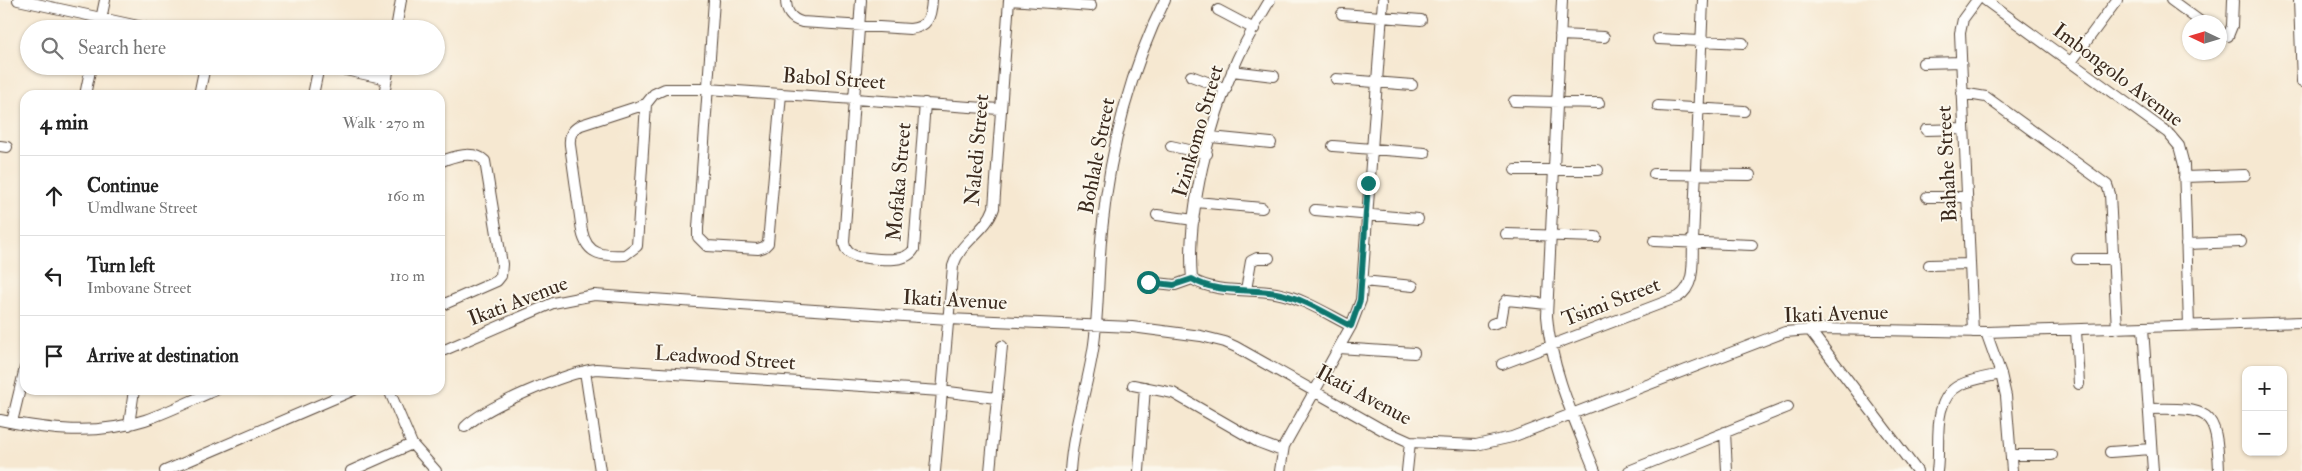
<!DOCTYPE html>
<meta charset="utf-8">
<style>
:root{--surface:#fff;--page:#f6f6f6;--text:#222;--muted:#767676;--line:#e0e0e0}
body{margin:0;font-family:"IM FELL Double Pica",serif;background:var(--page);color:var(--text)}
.controls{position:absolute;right:15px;bottom:15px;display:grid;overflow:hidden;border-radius:10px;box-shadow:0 1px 4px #0004}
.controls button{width:45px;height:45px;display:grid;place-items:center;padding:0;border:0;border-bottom:1px solid var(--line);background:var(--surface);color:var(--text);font:25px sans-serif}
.compass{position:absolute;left:2182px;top:15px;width:45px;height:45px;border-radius:50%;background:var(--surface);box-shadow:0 1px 4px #0004;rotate:274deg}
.stop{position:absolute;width:15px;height:15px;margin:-11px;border:4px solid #0f766e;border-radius:50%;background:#fff}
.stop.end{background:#0f766e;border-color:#fff;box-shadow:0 1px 5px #0008}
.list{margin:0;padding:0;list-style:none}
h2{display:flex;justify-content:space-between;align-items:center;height:65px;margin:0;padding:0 20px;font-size:21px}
h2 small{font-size:16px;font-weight:400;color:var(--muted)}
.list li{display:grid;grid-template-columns:32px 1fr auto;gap:15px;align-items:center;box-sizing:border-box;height:80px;padding:0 20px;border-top:1px solid var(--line)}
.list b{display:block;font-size:19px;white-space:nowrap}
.list p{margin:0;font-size:16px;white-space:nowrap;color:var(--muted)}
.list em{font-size:16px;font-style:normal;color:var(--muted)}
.icon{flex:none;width:28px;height:28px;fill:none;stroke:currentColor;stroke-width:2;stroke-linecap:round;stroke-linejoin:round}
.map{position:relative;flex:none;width:2302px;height:471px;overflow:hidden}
.search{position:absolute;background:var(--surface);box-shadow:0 1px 4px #0004;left:20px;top:20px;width:425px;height:55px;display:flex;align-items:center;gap:12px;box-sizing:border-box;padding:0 18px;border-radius:28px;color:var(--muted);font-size:19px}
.panel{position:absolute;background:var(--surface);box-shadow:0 1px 4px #0004;left:20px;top:90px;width:425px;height:305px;border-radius:15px}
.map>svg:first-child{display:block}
</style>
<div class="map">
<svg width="2302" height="471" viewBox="0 0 2302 471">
<rect width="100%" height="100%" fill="#fbf7ec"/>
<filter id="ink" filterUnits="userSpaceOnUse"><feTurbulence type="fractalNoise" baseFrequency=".02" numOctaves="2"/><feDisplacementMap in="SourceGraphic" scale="10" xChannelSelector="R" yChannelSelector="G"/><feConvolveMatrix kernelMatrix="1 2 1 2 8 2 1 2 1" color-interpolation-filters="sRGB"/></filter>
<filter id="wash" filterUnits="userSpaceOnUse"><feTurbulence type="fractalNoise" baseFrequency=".0096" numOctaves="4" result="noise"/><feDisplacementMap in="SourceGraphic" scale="20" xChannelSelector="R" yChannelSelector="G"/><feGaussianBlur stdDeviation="1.12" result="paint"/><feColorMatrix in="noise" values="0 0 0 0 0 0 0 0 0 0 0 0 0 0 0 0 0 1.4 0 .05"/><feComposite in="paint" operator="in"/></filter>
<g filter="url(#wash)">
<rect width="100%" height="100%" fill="#f6e8d1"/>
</g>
<g filter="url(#ink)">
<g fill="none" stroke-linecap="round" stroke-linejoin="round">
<defs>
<path id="minor" d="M 18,0 L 152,29
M 714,0 L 698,228 L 698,237 L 707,246 L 758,249 L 764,247 L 768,243 L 781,94
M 786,0 C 786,12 791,19 802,22 L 910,29 C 928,27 931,17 932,0
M 861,0 L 844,242 C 845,251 849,254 858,257 C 874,258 905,265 914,249 L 925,103
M 1009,0 L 1091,6
M 1562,0 L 1547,316 C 1551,370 1575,421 1595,471
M 1985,0 L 2168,133 L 2179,146 L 2184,165 L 2189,326
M 2171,0 L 2201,22
M 2299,0 L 2302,82
M 1218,10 L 1254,29
M 1342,14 L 1421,20
M 99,29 L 105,0
M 396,29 L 401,0
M 1560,35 L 1604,37
M 2220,35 L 2228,36 L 2232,26 L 2233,0
M 1658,39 L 1743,43
M 2071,62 L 2117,0
M 1923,63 L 1961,62
M 327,66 L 387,79
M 1232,71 L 1274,76
M 1191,76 L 1226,89
M 1336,79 L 1412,85
M 1962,93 L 1986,97 L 2107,185 L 2110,194 L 2117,329
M 85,95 L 91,66
M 199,95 L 205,66
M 313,95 L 319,66
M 384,95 L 389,66
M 1514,101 L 1599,103
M 646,104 L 637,246 L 625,255 C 604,256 587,256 582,231 L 570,145 C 569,135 572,130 581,125 L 646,104 L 654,94 L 665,89 L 708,89 L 999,109
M 1658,106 L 1744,111
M 1926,130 L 1964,129
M 1211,137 L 1271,143
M 0,146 L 7,147
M 1171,146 L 1207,154
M 1333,146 L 1425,153
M 440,162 C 453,156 474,150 485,161 L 502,264 L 501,276 L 497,281 L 440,306
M 1515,170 L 1598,170
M 1654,174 L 1750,175
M 2184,177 L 2245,175
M 1927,197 L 1967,197
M 1196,202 L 1262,208
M 1315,210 L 1418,219
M 1157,215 L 1194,220
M 1506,234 L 1596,237
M 1654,241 L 1752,245
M 2186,244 L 2241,242
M 2077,259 L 2114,259
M 1929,265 L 1970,264
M 1192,279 C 1186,214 1210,120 1237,60 C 1246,40 1258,20 1270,0
M 1192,279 C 1216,294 1249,288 1276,293 C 1303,298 1327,314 1351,326
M 1363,281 L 1413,286
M 1148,282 L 1175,285 L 1192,279
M 1246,290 L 1251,261 L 1257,258 L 1269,258
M 1492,324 L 1501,321 L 1504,304 L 1507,300 L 1547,304
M 2143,328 L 2153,471
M 1809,329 L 1917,471
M 2076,330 L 2079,384
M 1973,332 L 1960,33 L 1963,19 L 1977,0
M 1986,332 L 2001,374 L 2006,396 L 2012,471
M 1339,348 L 1414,353
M 440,352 L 553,303 L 594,295 L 948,319 L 1132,327 L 1201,336 L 1225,342 L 1236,347 L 1381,429 L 1410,442 L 1476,445 L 1512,437 L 1785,332 L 1823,329 L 1986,332 L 2302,322
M 1502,364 L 1678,297 C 1696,286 1692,261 1693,242 L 1703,0
M 585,371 L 600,471
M 1133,385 L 1173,393 L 1258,442 L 1282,451
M 389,390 L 412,444 L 436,471
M 2149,409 C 2209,408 2217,408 2219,471
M 0,420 C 49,430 95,436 145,420 C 169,412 192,400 216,390
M 12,422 L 25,368
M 129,425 L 134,390
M 465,427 C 487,406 565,373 596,369 L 941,391 L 996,398
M 1725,432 L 1727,471
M 2110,452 L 2151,449
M 2011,455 L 2052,455
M 165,471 L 354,390
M 351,471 L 412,444
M 935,471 L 953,266 C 960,241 986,232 994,208 L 1009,0
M 990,471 L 1002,346
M 1070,471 C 1073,426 1088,387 1094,344 C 1099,306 1098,268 1102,230 C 1110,150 1129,72 1165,0
M 1139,471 L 1145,387
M 1280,471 L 1284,446 L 1351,326 L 1361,300 L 1383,0
M 1407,471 L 1410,442
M 1629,471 L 1788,407
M 1937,471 C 1941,445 1930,400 1960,385 C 1972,379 1987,377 2001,374"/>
</defs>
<use href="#minor" stroke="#574639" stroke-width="12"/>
<use href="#minor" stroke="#fff" stroke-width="10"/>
</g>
</g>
<g fill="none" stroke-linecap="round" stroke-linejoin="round" filter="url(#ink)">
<path stroke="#0f766e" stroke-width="6" d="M 1148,282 L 1174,285 L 1192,279 C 1216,294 1249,288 1276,293 C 1303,298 1327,314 1351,326 L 1360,300 L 1368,183"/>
</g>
<g text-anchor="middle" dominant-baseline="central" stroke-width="4" stroke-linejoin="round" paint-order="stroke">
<g font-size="21" fill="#3b2a1e" stroke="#fbf7ec">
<text transform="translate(2118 75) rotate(37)">Imbongolo Avenue</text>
<text transform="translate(834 79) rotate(4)">Babol Street</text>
<text transform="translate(1198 131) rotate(-74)">Izinkomo Street</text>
<text transform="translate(977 150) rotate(-85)">Naledi Street</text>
<text transform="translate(1097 156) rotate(-79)">Bohlale Street</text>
<text transform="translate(1947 164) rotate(-93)">Bahahe Street</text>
<text transform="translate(899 182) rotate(-85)">Mofaka Street</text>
<text transform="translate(955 300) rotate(3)">Ikati Avenue</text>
<text transform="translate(518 301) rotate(-21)">Ikati Avenue</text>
<text transform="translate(1611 302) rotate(-21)">Tsimi Street</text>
<text transform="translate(1836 314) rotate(-2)">Ikati Avenue</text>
<text transform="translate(725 358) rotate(4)">Leadwood Street</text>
<text transform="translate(1364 395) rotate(28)">Ikati Avenue</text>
</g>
</g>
</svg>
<div class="controls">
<button>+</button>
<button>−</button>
</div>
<svg class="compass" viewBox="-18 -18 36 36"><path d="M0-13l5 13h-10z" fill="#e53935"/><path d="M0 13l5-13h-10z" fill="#767676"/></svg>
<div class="stop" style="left:1148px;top:282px"></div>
<div class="stop end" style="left:1368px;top:183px"></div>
<div class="search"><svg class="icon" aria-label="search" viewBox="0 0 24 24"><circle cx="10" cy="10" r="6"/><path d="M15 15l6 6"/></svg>Search here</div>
<section class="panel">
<h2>4 min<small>Walk · 270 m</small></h2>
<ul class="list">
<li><svg class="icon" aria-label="ahead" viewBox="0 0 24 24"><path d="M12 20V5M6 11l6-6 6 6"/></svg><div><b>Continue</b><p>Umdlwane Street</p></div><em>160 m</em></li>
<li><svg class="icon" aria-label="left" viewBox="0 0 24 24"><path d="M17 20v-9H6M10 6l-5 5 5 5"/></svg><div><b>Turn left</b><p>Imbovane Street</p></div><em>110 m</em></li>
<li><svg class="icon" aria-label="arrive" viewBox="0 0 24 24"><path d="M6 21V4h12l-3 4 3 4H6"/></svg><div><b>Arrive at destination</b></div></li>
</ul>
</section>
</div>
